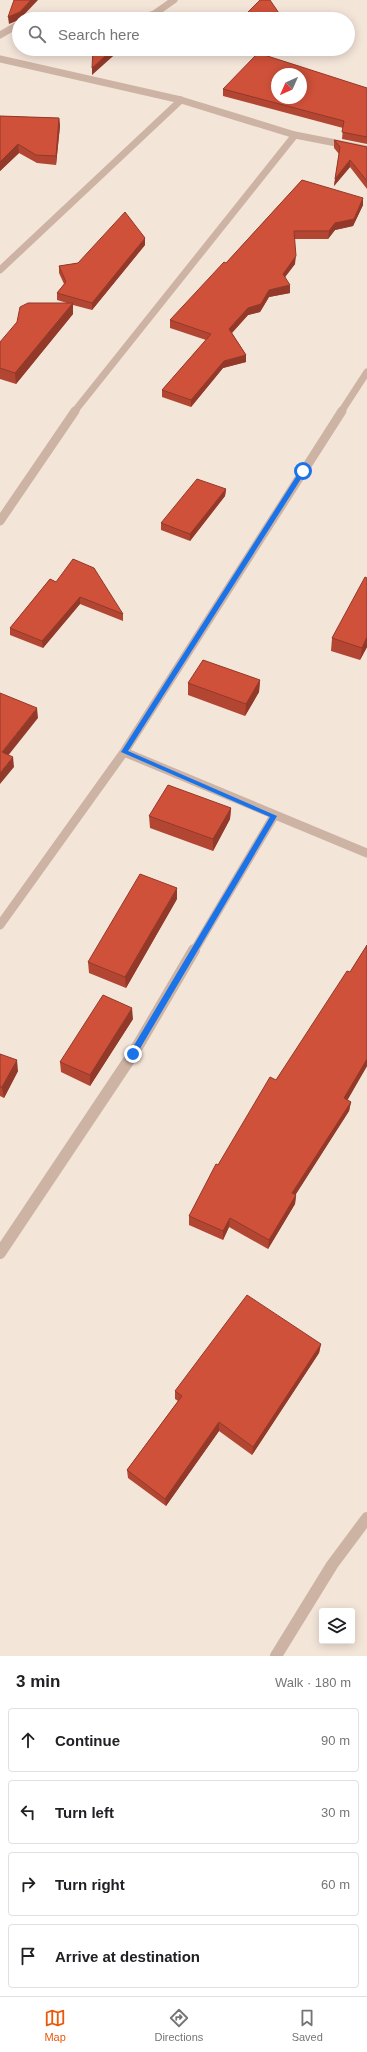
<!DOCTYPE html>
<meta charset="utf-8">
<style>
:root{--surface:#fff;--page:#f2f2f2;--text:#202124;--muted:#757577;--line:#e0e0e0;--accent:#ea580c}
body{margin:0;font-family:Arial,sans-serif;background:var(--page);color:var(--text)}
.controls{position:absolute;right:12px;bottom:12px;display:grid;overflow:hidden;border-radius:4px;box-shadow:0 2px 10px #0003}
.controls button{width:36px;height:36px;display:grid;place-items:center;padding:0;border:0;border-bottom:1px solid var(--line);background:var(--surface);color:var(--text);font:20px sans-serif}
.compass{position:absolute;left:271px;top:68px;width:36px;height:36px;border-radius:50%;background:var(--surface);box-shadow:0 2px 10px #0003;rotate:225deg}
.stop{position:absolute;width:12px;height:12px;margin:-9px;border:3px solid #1a73e8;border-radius:50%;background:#fff}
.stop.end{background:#1a73e8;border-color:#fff;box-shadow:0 1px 4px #0008}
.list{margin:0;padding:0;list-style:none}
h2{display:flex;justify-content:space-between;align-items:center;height:52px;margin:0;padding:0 16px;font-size:17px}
h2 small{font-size:13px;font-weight:400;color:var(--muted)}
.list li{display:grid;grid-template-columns:26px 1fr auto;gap:12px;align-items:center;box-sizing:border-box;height:64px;margin:0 8px 8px;padding:0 8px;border:1px solid var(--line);border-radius:4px}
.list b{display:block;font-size:15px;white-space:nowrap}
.list em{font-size:13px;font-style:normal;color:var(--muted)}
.icon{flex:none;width:22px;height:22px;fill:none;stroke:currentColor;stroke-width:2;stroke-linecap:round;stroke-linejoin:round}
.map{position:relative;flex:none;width:367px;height:1656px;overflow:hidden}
.search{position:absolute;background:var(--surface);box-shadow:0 2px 10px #0003;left:12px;right:12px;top:12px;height:44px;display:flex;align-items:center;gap:10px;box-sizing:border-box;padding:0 14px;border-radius:22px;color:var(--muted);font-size:15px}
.sheet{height:340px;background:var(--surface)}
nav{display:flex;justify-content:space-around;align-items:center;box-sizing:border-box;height:56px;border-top:1px solid var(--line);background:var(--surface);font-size:11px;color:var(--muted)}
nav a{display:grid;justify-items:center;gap:2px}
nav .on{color:var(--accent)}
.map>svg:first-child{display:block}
</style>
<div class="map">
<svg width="367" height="1656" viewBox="0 0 367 1656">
<rect width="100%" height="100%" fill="#f4e5d9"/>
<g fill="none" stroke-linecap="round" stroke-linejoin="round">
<path stroke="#cdb3a4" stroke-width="7" d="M 136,19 L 154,14 L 174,0
M 0,35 L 19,24
M 0,59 L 181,100 L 295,135 L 367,149
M 0,270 L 181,100
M 74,412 L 295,135
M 341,412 L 367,372"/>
<path stroke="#cdb3a4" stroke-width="9" d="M 0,521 L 75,411
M 124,752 L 367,853
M 0,925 L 124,752 L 342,411
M 194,951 L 274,816"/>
<path stroke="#cdb3a4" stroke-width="12" d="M 0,1253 L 133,1054 L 194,950
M 276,1656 L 332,1565 L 367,1518"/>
</g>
<path fill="#b34632" d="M 249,49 L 284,49 L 278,56 Z
M 359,86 L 367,88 L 367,144 L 342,139 L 343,128 L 223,96 L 223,89 Z
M 0,116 L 59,118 L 60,126 L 56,165 L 37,163 L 19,153 L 0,171 Z
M 334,140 L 367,147 L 367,189 L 350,167 L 334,186 L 339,154 L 334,148 Z
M 302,180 L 363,205 L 353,226 L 335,230 L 328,239 L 294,239 L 295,264 L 285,277 L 290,293 L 269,297 L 260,312 L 248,315 L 232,333 L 246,355 L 246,362 L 223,368 L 191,407 L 162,397 L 162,390 L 206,340 L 170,328 L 170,320 L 226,263 Z
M 145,245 L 92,310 L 73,305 L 73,314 L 16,384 L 0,379 L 0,342 L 67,303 L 57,300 L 57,293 L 64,284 L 59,273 L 59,266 L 78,263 Z
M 226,489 L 225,496 L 190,541 L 161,530 L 161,523 Z
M 367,578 L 367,647 L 360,660 L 331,651 L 332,638 Z
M 50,579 L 123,614 L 123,621 L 80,604 L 43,648 L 10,635 L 10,628 Z
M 260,680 L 259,692 L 245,716 L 188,695 L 188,683 Z
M 231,808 L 230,819 L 213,851 L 150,828 L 149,816 Z
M 177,899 L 126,988 L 89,973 L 88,962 Z
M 367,945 L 367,1066 L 347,1100 L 351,1102 L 349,1111 L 295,1195 L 296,1195 L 295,1204 L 268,1249 L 229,1227 L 223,1240 L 189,1225 L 189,1216 L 218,1165 L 276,1080 L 350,972 Z
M 133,1019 L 90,1086 L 61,1072 L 60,1062 Z
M 0,1054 L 18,1071 L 4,1098 L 0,1096 Z
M 321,1344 L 319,1353 L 252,1455 L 219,1431 L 166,1506 L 128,1478 L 127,1470 L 178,1401 L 175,1399 L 175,1391 Z"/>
<path fill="#923929" d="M 31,0 L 38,0 L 20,19 L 19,19 L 19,20 L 9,24 L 8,17 Z
M 113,49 L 121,49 L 92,75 L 92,68 Z
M 278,49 L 284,49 L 278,56 Z
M 59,118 L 60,126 L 56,165 L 56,156 Z
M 18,144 L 19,153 L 0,171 L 0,162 Z
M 350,160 L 350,167 L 334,186 L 335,179 Z
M 363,198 L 363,205 L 353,226 L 335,230 L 328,239 L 329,231 L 335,223 Z
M 145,238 L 145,245 L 92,310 L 92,303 Z
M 296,256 L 295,264 L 282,281 L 283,274 Z
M 290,285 L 290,293 L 269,297 L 260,312 L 248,315 L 229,336 L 229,329 L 248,308 L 269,290 Z
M 73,303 L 73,314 L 16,384 L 15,373 Z
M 246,355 L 246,362 L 223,368 L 191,407 L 191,400 L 224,361 Z
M 226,489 L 225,496 L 190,541 L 190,534 Z
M 80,597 L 80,604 L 43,648 L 42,641 Z
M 367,637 L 367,647 L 360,660 L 362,648 Z
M 260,680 L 259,692 L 245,716 L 246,704 Z
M 37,708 L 38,718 L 3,762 L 2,752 Z
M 13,757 L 14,767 L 0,784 L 0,773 Z
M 231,808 L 230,819 L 213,851 L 213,839 Z
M 177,888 L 177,899 L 126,988 L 125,977 Z
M 132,1008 L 133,1019 L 90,1086 L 90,1075 Z
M 367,1059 L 367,1066 L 343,1108 L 344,1098 Z
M 17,1060 L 18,1071 L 4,1098 L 2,1087 Z
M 351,1102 L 349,1111 L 291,1202 L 292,1193 Z
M 296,1195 L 295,1204 L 268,1249 L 269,1240 Z
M 230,1218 L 229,1227 L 223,1240 L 223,1231 Z
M 321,1344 L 319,1353 L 252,1455 L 253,1447 Z
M 219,1422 L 219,1431 L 166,1506 L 165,1499 Z"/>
<path fill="#d0513a" stroke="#923929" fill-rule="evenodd" d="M 14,0 L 31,0 L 20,12 L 8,17 Z
M 260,0 L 270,0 L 283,19 L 241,19 Z
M 93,49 L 113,49 L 92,68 Z
M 258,53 L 367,88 L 367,137 L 342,132 L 344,121 L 223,89 ZM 277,74 L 301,74 L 301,98 L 277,98 Z
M 0,116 L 59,118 L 56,156 L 36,155 L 18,144 L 0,162 Z
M 334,140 L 367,147 L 367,181 L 350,160 L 335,179 L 340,147 Z
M 302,180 L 363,198 L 354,219 L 335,223 L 329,231 L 294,231 L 296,256 L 283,274 L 290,285 L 269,290 L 261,304 L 248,308 L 229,329 L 246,355 L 224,361 L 191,400 L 162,390 L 211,334 L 170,320 L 224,262 L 226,263 Z
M 125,212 L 145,238 L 92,303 L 57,293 L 66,282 L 59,266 L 78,263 Z
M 28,303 L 73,303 L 15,373 L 0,368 L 0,342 L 17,322 L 20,307 Z
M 197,479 L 226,489 L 190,534 L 161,523 Z
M 73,559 L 94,568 L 123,614 L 80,597 L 42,641 L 10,628 L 50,579 L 56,582 Z
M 365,577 L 367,578 L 367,637 L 362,648 L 332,638 Z
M 203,660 L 260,680 L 246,704 L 188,683 Z
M 0,693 L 37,708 L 2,752 L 13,757 L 0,773 Z
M 168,785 L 231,808 L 213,839 L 149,816 Z
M 140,874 L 177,888 L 125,977 L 88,962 Z
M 367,945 L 367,1059 L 344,1098 L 351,1102 L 292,1193 L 296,1195 L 269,1240 L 230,1218 L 223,1231 L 189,1216 L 216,1164 L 218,1165 L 270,1077 L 276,1080 L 347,971 L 350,972 Z
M 103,995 L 132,1008 L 90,1075 L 60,1062 Z
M 0,1054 L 17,1060 L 2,1087 L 0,1087 Z
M 247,1295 L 321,1344 L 253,1447 L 219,1422 L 165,1499 L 127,1470 L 182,1396 L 175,1391 Z"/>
<path fill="#1a73e8" d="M 301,469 L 306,471 L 128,751 L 277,816 L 135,1057 L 130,1057 L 130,1052 L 270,817 L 121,752 Z"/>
</svg>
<div class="controls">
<button><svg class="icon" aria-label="layers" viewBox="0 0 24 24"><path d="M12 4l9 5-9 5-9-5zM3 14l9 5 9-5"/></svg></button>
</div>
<svg class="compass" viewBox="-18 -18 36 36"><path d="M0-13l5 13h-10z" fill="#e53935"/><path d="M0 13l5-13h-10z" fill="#757577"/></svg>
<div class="stop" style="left:303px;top:471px"></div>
<div class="stop end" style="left:133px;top:1054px"></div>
<div class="search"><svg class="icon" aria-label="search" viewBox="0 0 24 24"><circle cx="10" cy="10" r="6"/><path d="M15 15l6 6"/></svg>Search here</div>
</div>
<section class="sheet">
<h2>3 min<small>Walk · 180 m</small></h2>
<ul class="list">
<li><svg class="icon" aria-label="ahead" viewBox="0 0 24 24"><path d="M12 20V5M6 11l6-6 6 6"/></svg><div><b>Continue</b></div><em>90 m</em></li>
<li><svg class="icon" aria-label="left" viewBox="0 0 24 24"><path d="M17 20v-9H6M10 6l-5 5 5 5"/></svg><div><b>Turn left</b></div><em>30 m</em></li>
<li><svg class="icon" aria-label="right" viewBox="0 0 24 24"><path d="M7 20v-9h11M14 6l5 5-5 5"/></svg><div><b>Turn right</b></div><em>60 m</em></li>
<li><svg class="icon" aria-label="arrive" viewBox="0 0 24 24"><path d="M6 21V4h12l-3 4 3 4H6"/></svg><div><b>Arrive at destination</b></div></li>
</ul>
</section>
<nav>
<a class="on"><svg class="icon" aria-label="map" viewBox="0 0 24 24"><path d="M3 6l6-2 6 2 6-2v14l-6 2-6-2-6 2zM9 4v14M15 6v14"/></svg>Map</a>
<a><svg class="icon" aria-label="directions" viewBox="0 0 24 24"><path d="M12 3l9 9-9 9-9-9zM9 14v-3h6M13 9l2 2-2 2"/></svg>Directions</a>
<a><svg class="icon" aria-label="saved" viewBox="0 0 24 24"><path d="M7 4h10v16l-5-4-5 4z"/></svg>Saved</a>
</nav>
